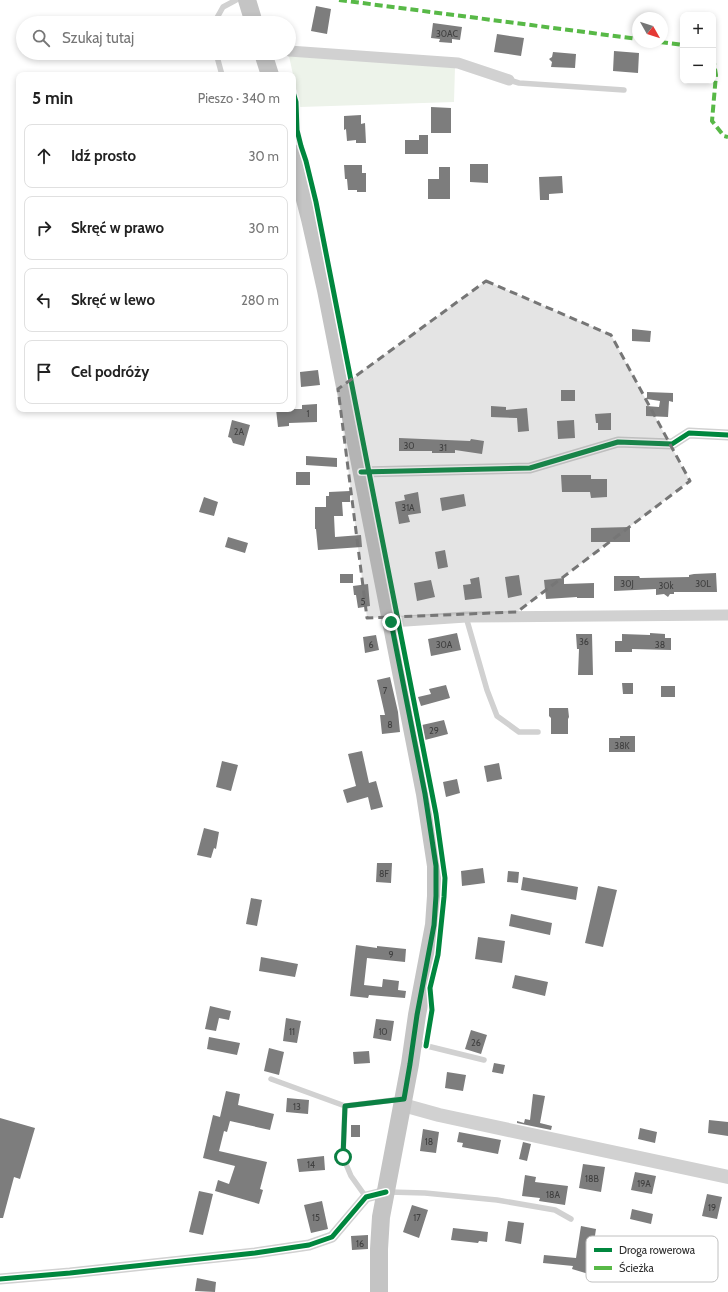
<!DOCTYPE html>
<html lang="pl">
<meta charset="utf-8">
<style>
:root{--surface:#fff;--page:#f6f6f6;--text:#222;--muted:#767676;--line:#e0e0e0}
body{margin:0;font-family:Cabin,sans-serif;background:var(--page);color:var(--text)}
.controls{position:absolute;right:12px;top:12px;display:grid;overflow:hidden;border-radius:8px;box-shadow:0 2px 6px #0003}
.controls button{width:36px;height:36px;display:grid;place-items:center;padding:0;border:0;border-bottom:1px solid var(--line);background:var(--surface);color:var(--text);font:20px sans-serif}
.compass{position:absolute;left:632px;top:12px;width:36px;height:36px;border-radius:50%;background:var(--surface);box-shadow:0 2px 6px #0003;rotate:129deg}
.stop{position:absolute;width:12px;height:12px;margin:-9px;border:3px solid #0b8043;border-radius:50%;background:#fff}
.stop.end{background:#0b8043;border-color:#fff;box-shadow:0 1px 4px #0008}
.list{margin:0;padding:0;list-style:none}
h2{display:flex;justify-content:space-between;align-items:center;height:52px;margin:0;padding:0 16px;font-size:17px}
h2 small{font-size:13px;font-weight:400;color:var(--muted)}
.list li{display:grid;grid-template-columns:26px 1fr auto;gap:12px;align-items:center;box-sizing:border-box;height:64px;margin:0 8px 8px;padding:0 8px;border:1px solid var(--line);border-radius:8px}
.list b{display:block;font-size:15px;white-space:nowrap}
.list em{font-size:13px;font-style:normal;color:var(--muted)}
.icon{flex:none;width:22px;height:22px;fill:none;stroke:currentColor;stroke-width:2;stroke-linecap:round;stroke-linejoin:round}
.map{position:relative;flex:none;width:728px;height:1292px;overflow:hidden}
.search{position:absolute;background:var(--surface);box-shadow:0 2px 6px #0003;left:16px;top:16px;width:280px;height:44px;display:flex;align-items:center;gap:10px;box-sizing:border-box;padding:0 14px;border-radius:22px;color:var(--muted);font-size:15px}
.panel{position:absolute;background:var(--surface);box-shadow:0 2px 6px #0003;left:16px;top:72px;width:280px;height:340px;border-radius:8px}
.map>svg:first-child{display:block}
</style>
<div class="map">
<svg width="728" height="1292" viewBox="0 0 728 1292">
<rect width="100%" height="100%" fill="#fff"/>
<path fill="#edf3ea" d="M 289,56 L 455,67 L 454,102 L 300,107 Z"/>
<path fill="#7d7d7d" d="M 316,6 L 331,9 L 327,34 L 311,31 Z
M 433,23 L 462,27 L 460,40 L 452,39 L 452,43 L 439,42 L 440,39 L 431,38 Z
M 497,34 L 524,38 L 521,56 L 494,52 Z
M 614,51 L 639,53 L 638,73 L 613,71 Z
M 553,52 L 576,54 L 575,68 L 551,67 L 552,62 L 549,59 L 552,57 Z
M 431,107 L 451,108 L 451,133 L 431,133 Z
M 361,115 L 361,124 L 365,123 L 366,143 L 356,143 L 356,140 L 347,141 L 346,129 L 344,130 L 344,116 Z
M 419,135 L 428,135 L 428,154 L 405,154 L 405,140 L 419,140 Z
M 470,164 L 488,164 L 488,183 L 470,182 Z
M 344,165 L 362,165 L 362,173 L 366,173 L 366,192 L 357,192 L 357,190 L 348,190 L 347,179 L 345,179 Z
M 439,167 L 450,167 L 450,199 L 428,199 L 428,179 L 439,179 Z
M 562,176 L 563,193 L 549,194 L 549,200 L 540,200 L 539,177 Z
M 632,329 L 651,331 L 650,342 L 632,341 Z
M 318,370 L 320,385 L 301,387 L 300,372 Z
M 561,390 L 575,390 L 575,401 L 561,401 Z
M 647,392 L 673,393 L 673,402 L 669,401 L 668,417 L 646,416 L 646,406 L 659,407 L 660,401 L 647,399 Z
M 317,404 L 317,422 L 289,423 L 289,426 L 278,427 L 276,409 L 302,409 L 302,405 Z
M 491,406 L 506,407 L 506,410 L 527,408 L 529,431 L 518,432 L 517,418 L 491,417 Z
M 611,413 L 611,430 L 598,430 L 598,423 L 596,423 L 595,414 Z
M 232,420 L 250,425 L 244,446 L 233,443 L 231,438 L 228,437 Z
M 574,420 L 575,438 L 558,439 L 557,421 Z
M 399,438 L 470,441 L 471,439 L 484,441 L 482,454 L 455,450 L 455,453 L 432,453 L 432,451 L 399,451 Z
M 306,456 L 337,458 L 337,467 L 306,465 Z
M 296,472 L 310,472 L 310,485 L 296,485 Z
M 561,475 L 591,475 L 591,479 L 607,479 L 607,497 L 591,498 L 590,492 L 562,492 Z
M 350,491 L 350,502 L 342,502 L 343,516 L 334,516 L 335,537 L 361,535 L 362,547 L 318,550 L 316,529 L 315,529 L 315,507 L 326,507 L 326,496 L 329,496 L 329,492 Z
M 418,492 L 421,513 L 408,515 L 410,522 L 399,524 L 395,502 L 405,500 L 404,495 Z
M 464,494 L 466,506 L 442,511 L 440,498 Z
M 204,497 L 218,502 L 214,516 L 199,512 Z
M 630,527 L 630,542 L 591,542 L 591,528 Z
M 228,537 L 248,543 L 245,553 L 225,547 Z
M 445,550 L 448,567 L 438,569 L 435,552 Z
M 716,573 L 717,592 L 674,592 L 674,594 L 670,594 L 668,597 L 664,594 L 656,595 L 656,589 L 614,591 L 614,576 L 639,576 L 640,578 L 689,577 L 689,575 L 694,574 Z
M 340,574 L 353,574 L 353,583 L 340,583 Z
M 519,575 L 522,595 L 508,598 L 505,577 Z
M 479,577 L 482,598 L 465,600 L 463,585 L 471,584 L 470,579 Z
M 564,578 L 564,584 L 594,583 L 594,598 L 577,598 L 577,597 L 546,599 L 544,580 Z
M 431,580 L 435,597 L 417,601 L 414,583 Z
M 368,584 L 370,606 L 358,608 L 356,595 L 354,595 L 353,586 Z
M 457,633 L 461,650 L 431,656 L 428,639 Z
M 650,633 L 665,634 L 665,638 L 671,638 L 671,650 L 632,649 L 632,652 L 615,652 L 615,641 L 622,641 L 622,634 L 650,635 Z
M 576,634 L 592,634 L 593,675 L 578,675 L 579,649 L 577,649 Z
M 376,635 L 379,650 L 365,653 L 363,637 Z
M 390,677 L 398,712 L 400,732 L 382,734 L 380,715 L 385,715 L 377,680 Z
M 622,683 L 633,683 L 633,694 L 623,694 Z
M 446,685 L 450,698 L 421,706 L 418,697 L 431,694 L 429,689 Z
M 661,686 L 675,686 L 675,697 L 661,697 Z
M 549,708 L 568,708 L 569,717 L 568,719 L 568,734 L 551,734 L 551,718 L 549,716 Z
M 444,720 L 448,734 L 425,740 L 422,725 Z
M 620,736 L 635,736 L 635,752 L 609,752 L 609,738 L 620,738 Z
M 362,751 L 369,783 L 376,781 L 383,807 L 371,810 L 368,797 L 347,803 L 343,790 L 356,786 L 348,754 Z
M 222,761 L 238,765 L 231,791 L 216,787 Z
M 499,763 L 502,779 L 487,782 L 484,766 Z
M 457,779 L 460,793 L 446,797 L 443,782 Z
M 204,828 L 219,832 L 216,849 L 214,848 L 211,858 L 197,855 Z
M 377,863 L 392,863 L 391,883 L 376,882 Z
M 483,868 L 485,883 L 462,886 L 461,871 Z
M 508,871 L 519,872 L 518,883 L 507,882 Z
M 523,877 L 578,887 L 576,900 L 521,890 Z
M 598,886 L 617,890 L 603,947 L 585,943 Z
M 251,898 L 262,900 L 257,926 L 246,924 Z
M 511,914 L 552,923 L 550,935 L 509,926 Z
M 478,937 L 505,941 L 502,963 L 475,959 Z
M 356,945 L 377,948 L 377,946 L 406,949 L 405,962 L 367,958 L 364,985 L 382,987 L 383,979 L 399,981 L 398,990 L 406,991 L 405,998 L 369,995 L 368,998 L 350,996 Z
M 261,957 L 298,964 L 295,977 L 259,971 Z
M 515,975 L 548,982 L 545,996 L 512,988 Z
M 210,1006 L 231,1011 L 229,1020 L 219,1018 L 216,1031 L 205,1029 Z
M 286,1018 L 301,1021 L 297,1043 L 283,1041 Z
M 376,1019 L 394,1021 L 391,1041 L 373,1038 Z
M 471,1030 L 487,1035 L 481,1054 L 465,1049 Z
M 209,1037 L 240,1043 L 237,1055 L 207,1049 Z
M 269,1048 L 284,1052 L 279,1075 L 264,1071 Z
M 369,1051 L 370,1063 L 354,1064 L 353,1052 Z
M 494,1063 L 505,1065 L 503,1074 L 492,1072 Z
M 447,1072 L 466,1075 L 463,1091 L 445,1088 Z
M 226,1091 L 240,1094 L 238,1105 L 274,1114 L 270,1130 L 230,1121 L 227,1132 L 224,1131 L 219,1151 L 267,1162 L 260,1189 L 263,1190 L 259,1204 L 215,1191 L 218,1180 L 229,1184 L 235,1166 L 203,1158 L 213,1115 L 220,1117 Z
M 533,1094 L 545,1096 L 540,1123 L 552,1126 L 551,1130 L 517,1123 L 517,1121 L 524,1123 L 525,1119 L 530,1120 Z
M 287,1098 L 309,1100 L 308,1114 L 286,1112 Z
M 0,1118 L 35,1128 L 20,1179 L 14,1177 L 3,1218 L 0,1218 Z
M 709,1120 L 728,1122 L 728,1136 L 708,1133 Z
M 351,1125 L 360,1125 L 360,1137 L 351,1137 Z
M 640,1128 L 657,1132 L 655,1143 L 638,1139 Z
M 423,1129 L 439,1132 L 436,1153 L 420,1151 Z
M 459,1132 L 501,1140 L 498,1154 L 462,1147 L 463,1143 L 457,1142 Z
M 523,1142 L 531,1144 L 527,1161 L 519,1159 Z
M 324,1156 L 325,1170 L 299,1172 L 297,1159 Z
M 583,1164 L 605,1167 L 601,1192 L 579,1188 Z
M 635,1172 L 656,1176 L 652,1194 L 631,1190 Z
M 525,1175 L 536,1177 L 535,1182 L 568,1186 L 565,1205 L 539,1201 L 540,1198 L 522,1196 Z
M 199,1191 L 213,1194 L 203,1235 L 189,1232 Z
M 707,1194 L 722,1197 L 717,1219 L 702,1216 Z
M 322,1201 L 328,1229 L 311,1233 L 304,1205 Z
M 412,1205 L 428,1210 L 419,1238 L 403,1232 Z
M 632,1209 L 653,1214 L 651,1224 L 630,1219 Z
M 508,1221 L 524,1223 L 521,1244 L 505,1241 Z
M 581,1226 L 596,1229 L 591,1262 L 596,1263 L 592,1275 L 572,1269 L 573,1266 L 543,1263 L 544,1255 L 576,1258 Z
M 453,1228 L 488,1232 L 487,1242 L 479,1241 L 478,1243 L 451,1240 Z
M 368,1235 L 368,1249 L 352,1250 L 351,1236 Z
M 197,1278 L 216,1282 L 215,1292 L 195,1291 Z"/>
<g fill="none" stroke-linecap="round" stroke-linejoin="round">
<path stroke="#d1d1d1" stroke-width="5.5" d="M 214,23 L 223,7 L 236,0
M 216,53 L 222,75
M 509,80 L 519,83 L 624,90
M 466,617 L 487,690 L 497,716 L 519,732 L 538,732
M 415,1043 L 484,1060
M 271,1079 L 345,1106 L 402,1099
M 345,1106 L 343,1157 L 351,1176 L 366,1197
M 389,1192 L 425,1193 L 497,1200 L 555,1210 L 571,1219"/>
<path stroke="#d1d1d1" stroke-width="11" d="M 289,51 L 458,63 L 509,80
M 361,472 L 530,468 L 618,442 L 672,444 L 689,433 L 728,435
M 391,622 L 466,617 L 728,615
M 0,1279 L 70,1273 L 255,1253 L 309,1245 L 332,1237 L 366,1197 L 386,1192"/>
<path stroke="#d1d1d1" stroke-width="14" d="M 403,1105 L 439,1115 L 728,1177"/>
<path stroke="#c4c4c4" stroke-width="18" d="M 247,0 L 254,23
M 263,53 L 270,75
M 293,153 L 310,219 L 326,290 L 425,794 L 436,866 L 436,896 L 434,925 L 417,1015 L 410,1064 L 381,1217 L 379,1249 L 379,1292"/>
<path stroke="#58b947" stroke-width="4" stroke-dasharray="8 4" stroke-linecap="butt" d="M 339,0 L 638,39
M 660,42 L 683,45
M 713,57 L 716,75 L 712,121 L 724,136 L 728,137"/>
<defs>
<path id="cycleway" d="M 293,92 L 296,102 L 297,130 L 301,146 L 306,161 L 316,202 L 436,814 L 445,878 L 444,897 L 438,955 L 430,988 L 432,1010 L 426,1046
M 361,472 L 530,468 L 618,442 L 672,444 L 689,433 L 728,435
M 0,1279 L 70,1273 L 255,1253 L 309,1245 L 332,1237 L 366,1197 L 386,1192"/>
</defs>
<use href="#cycleway" stroke="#fff" stroke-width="8"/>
<use href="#cycleway" stroke="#00873e" stroke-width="5"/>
</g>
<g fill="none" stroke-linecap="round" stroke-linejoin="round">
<path stroke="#0b8043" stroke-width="5" d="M 343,1157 L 345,1106 L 404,1099 L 410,1064 L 417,1015 L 434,925 L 436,896 L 436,866 L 425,794 L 391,622"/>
</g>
<path fill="#767676" fill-opacity="0.2" stroke="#767676" stroke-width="3" stroke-dasharray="8 5" stroke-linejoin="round" d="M 486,281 L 611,335 L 690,481 L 517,612 L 367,618 L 338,389 Z"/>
<g text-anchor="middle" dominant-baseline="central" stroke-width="4" stroke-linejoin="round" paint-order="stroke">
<g font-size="9" fill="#404040">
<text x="447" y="33">30AC</text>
<text x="308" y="413">1</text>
<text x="239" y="431">2A</text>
<text x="409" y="445">30</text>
<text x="443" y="447">31</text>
<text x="408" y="507">31A</text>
<text x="627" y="583">30J</text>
<text x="703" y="583">30L</text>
<text x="666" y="585">30k</text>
<text x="363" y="601">5</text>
<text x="584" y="641">36</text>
<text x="371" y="644">6</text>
<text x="444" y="644">30A</text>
<text x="660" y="644">38</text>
<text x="385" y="690">7</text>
<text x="390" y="724">8</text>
<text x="434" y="730">29</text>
<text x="622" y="745">38K</text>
<text x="384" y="873">8F</text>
<text x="391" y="954">9</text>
<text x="292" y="1031">11</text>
<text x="383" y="1031">10</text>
<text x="476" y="1042">26</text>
<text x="297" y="1106">13</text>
<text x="429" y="1141">18</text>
<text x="311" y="1164">14</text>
<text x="592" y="1178">18B</text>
<text x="644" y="1183">19A</text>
<text x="553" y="1194">18A</text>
<text x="712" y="1207">19</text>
<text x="316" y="1217">15</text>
<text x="417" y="1217">17</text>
<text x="360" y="1243">16</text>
</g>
</g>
<rect x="586" y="1236" width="132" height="46" rx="6" fill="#fff" stroke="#c0c0c0" stroke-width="1"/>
<rect x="594" y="1248" width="18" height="4" fill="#00873e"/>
<rect x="594" y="1266" width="18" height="4" fill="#58b947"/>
<g font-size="11" fill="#2c2c2c">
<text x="619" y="1254">Droga rowerowa</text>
<text x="619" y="1272">Ścieżka</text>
</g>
</svg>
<div class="controls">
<button>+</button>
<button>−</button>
</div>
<svg class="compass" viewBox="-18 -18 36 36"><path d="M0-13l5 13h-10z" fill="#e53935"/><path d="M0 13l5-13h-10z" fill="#767676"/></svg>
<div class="stop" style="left:343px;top:1157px"></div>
<div class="stop end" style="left:391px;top:622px"></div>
<div class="search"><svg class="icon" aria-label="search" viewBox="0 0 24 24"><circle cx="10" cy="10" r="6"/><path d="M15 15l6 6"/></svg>Szukaj tutaj</div>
<section class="panel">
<h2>5 min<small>Pieszo · 340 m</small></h2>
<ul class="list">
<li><svg class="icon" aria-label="ahead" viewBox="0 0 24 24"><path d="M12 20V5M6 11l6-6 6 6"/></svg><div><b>Idź prosto</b></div><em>30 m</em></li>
<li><svg class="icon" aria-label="right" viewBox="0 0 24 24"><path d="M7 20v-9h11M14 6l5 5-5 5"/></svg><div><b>Skręć w prawo</b></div><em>30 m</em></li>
<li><svg class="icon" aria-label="left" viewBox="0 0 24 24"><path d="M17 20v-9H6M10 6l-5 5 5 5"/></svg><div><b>Skręć w lewo</b></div><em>280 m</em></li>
<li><svg class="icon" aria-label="arrive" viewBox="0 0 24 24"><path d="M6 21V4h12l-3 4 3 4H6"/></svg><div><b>Cel podróży</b></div></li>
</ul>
</section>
</div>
